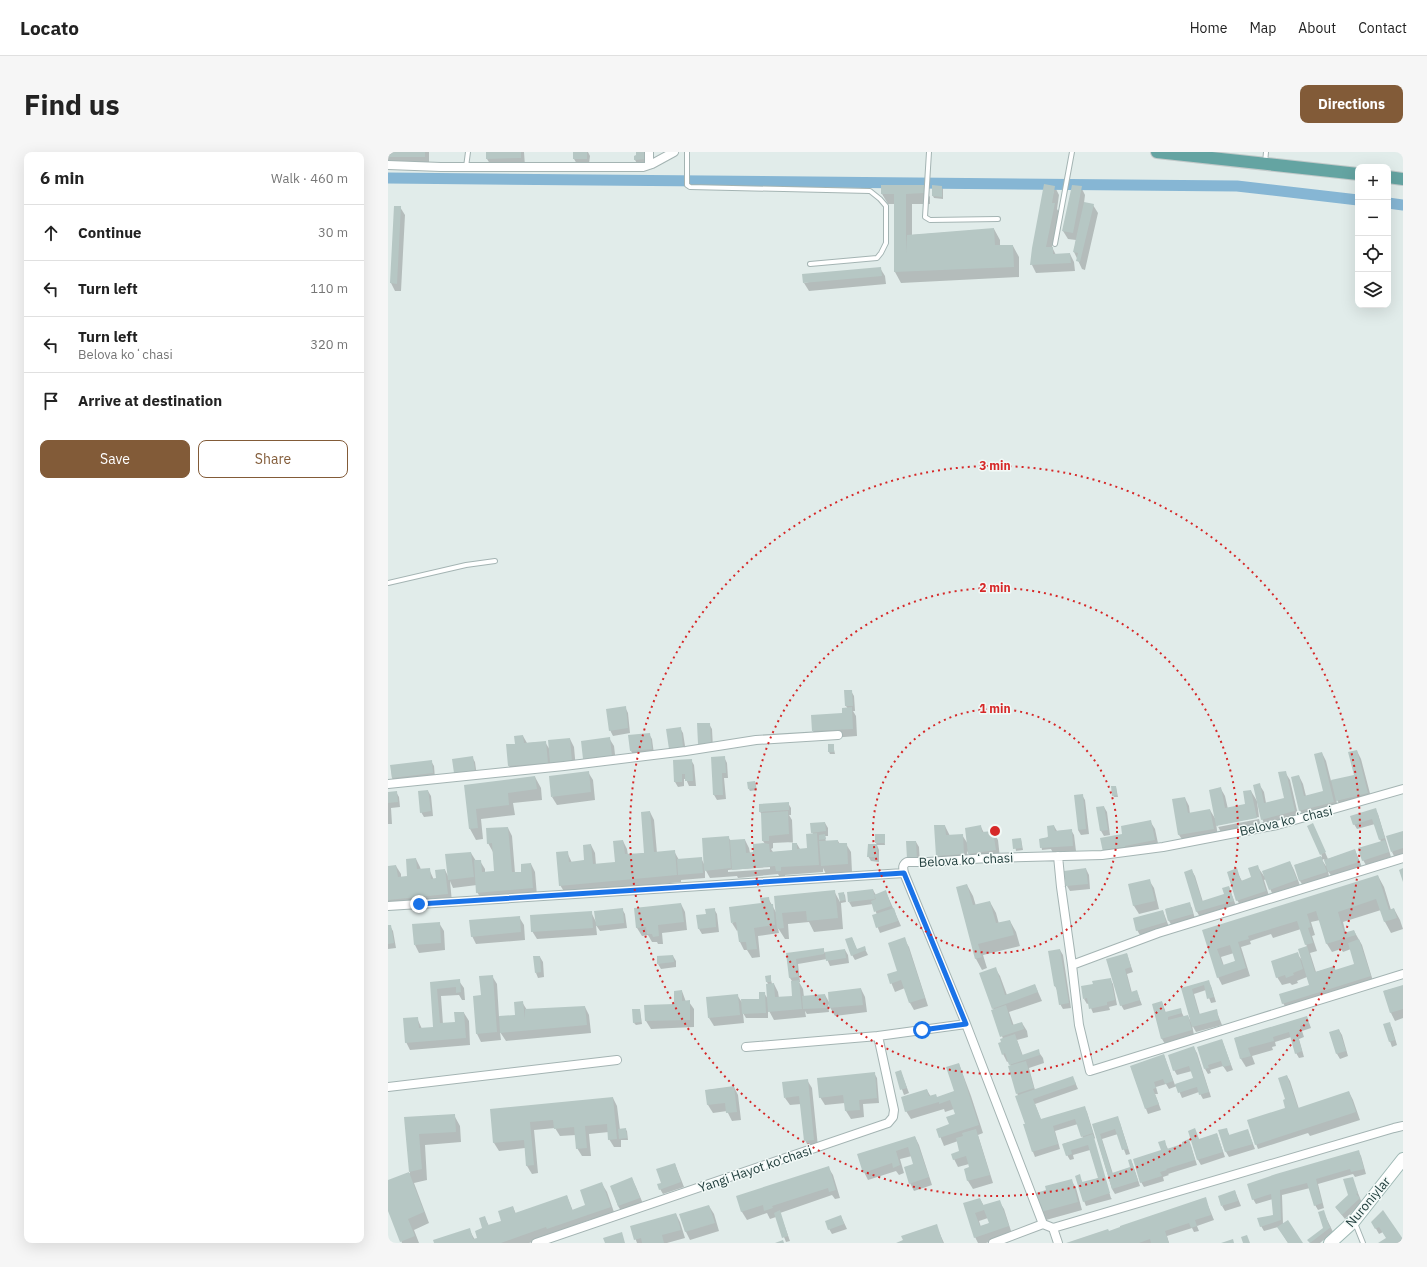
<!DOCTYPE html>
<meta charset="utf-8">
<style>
:root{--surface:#fff;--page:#f6f6f6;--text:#222;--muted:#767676;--line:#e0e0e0;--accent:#825b38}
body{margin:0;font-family:"IBM Plex Sans",sans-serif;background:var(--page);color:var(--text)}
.controls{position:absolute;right:12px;top:12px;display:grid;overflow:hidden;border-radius:8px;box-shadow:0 4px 16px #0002}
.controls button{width:36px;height:36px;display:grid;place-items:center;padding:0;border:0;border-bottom:1px solid var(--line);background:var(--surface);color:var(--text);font:20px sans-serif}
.stop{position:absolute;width:12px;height:12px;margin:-9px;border:3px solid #1a73e8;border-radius:50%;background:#fff}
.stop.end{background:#1a73e8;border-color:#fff;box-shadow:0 1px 4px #0008}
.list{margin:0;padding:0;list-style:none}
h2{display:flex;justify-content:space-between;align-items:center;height:52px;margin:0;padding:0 16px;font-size:17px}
h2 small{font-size:13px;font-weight:400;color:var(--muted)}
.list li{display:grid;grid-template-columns:26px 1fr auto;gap:12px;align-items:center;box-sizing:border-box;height:56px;padding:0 16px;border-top:1px solid var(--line)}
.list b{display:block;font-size:15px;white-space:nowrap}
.list p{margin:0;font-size:13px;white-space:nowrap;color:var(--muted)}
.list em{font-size:13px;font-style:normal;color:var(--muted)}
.actions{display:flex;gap:8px;padding:12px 16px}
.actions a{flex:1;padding:9px 0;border:1px solid var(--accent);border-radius:8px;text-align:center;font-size:14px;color:var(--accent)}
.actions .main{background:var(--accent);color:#fff}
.icon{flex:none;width:22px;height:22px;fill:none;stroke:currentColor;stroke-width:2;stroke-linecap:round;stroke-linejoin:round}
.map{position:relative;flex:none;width:1015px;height:1091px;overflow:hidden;border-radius:8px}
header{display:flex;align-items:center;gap:24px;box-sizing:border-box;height:56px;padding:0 20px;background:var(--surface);border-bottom:1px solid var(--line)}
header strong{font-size:19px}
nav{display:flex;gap:22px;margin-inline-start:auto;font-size:14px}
.intro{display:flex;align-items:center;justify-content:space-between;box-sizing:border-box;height:96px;padding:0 24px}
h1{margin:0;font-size:28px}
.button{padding:10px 18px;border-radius:8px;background:var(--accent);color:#fff;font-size:14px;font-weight:700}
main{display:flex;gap:24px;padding:0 24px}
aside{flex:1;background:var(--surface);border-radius:8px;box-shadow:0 4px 16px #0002}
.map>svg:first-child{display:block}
</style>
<header>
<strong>Locato</strong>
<nav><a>Home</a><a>Map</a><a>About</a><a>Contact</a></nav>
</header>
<div class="intro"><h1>Find us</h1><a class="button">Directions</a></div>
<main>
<aside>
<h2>6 min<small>Walk · 460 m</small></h2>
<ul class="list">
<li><svg class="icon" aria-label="ahead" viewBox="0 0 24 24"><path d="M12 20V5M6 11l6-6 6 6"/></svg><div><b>Continue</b></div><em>30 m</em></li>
<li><svg class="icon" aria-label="left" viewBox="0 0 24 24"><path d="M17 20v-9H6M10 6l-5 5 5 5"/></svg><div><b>Turn left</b></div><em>110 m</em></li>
<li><svg class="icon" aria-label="left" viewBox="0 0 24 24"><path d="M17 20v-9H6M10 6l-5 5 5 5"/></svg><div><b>Turn left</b><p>Belova koʻchasi</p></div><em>320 m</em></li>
<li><svg class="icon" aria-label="arrive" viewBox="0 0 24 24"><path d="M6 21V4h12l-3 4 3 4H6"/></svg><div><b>Arrive at destination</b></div></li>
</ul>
<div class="actions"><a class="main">Save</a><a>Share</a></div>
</aside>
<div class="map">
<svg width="1015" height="1091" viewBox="0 0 1015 1091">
<rect width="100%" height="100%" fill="#e1ecea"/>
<path fill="#0003" fill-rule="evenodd" d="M 0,0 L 41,0 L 41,13 L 0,12 Z
M 99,0 L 136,0 L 137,14 L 104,15 L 99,7 Z
M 186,0 L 200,0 L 202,4 L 201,12 L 189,12 L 186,7 Z
M 249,0 L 263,12 L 250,13 L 247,8 L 249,4 Z
M 535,34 L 542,45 L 542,52 L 524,52 L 524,83 L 606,77 L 612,88 L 612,94 L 625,94 L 631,105 L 631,125 L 513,131 L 507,120 L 507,52 L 500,52 L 494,42 Z
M 545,34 L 554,35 L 555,37 L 555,47 L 546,46 L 545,44 Z
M 667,35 L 671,43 L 669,57 L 671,60 L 664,95 L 668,103 L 682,102 L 686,110 L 687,119 L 648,121 L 644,113 Z
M 693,35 L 697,43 L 696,51 L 705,53 L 710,61 L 697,118 L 694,117 L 686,100 L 688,88 L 680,87 L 675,79 Z
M 12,55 L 17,63 L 13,139 L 7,139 L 3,131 Z
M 492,116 L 497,124 L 498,132 L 421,139 L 416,131 Z
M 463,539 L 466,544 L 467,559 L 465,559 L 468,564 L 469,584 L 430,587 L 425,579 L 455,562 L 460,557 L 458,554 Z
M 237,555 L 240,561 L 242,581 L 225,584 L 222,578 Z
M 321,572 L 324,577 L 325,596 L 314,596 L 311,591 Z
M 292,576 L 295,581 L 298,600 L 284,602 L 281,597 Z
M 261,582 L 264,587 L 266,602 L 246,604 L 243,599 Z
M 135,584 L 139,591 L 157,590 L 162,598 L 182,587 L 186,595 L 188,617 L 168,619 L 163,611 L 164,618 L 126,622 L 121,614 L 119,593 L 128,592 Z
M 221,586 L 226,594 L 228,611 L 201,615 L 196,607 Z
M 445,593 L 447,602 L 442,602 L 441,600 Z
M 969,599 L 973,607 L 984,649 L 954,657 L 948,646 L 950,658 L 916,666 L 912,658 L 911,624 L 915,632 L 918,644 L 936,640 L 934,601 L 938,609 L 943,629 L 967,624 Z
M 84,605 L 87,610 L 89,624 L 70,626 L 67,621 Z
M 336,605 L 339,611 L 340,626 L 336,626 L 338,647 L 329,648 L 326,643 Z
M 303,608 L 306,613 L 308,634 L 301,634 L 298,627 L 296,627 L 296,634 L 290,635 L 287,630 Z
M 43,609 L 46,614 L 47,626 L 7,631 L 4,626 L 3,614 Z
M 200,620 L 205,628 L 207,648 L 169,653 L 164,645 Z
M 897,620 L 902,628 L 911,667 L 878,675 L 874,667 L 871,632 L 876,640 L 878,651 L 897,647 Z
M 147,625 L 153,636 L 154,648 L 125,651 L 127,663 L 93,667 L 95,687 L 88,688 L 82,677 L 77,634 Z
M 367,630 L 369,638 L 362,639 L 361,637 Z
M 728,635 L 730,645 L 726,645 L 725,643 Z
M 833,637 L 837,644 L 840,657 L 859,653 L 863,639 L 869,649 L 871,665 L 830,673 L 830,675 L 871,667 L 873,674 L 834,682 L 828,671 L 830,685 L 796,690 L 791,683 L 797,646 L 801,654 L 802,662 L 822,658 L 828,668 Z
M 40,639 L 43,644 L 45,664 L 36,665 L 33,660 Z
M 8,640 L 11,645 L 12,655 L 3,656 L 4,672 L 0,672 L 0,641 Z
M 694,643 L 697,648 L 701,682 L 693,683 L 690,678 Z
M 400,651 L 403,656 L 403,663 L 401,663 L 404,668 L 405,692 L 409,692 L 412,697 L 420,697 L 425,682 L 424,680 L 437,671 L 440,676 L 440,684 L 437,684 L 438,690 L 450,689 L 452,692 L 458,692 L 463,700 L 464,720 L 438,722 L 435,716 L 435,720 L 397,723 L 397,727 L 393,727 L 390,722 L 350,726 L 349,724 L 322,726 L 317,717 L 317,726 L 293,728 L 293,730 L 177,741 L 172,733 L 179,700 L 184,711 L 198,709 L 203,693 L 207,701 L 208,713 L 228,711 L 235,689 L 239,697 L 240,703 L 257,701 L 262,660 L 266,668 L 269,701 L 286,699 L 291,708 L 313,706 L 316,712 L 340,685 L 343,689 L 357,688 L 361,696 L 362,701 L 366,701 L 377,692 L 375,689 L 374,662 L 372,660 ZM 405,690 L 405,699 L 385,700 L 383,697 L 385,696 L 385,691 ZM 382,715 L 382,717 L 340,720 L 340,718 Z
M 716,655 L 719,660 L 722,683 L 716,684 L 713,679 L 709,656 Z
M 987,657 L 990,662 L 1003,705 L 978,713 L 975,708 L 993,690 L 987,672 L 969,677 L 966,672 Z
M 762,669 L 767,677 L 771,696 L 742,701 L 738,695 L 739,701 L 719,705 Z
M 547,674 L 557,674 L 562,684 L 574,683 L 580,692 L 593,675 L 596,681 L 605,680 L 610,688 L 612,706 L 586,709 L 579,699 L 580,710 L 554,712 L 549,704 Z
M 666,674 L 669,679 L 683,678 L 686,683 L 688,699 L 665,701 L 663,697 L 654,698 L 652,687 L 659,686 Z
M 120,676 L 124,684 L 127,721 L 135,720 L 143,712 L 147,720 L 149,744 L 94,748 L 89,740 L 89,733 L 65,736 L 62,729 L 64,750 L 0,756 L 0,715 L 8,714 L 13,722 L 13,725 L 20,725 L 28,707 L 32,715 L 33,718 L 41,717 L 46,728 L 49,727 L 57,718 L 60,724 L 83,701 L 88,709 L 92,709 L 97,717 L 97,720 L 107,720 L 105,700 L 100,691 Z
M 927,677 L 940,707 L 967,698 L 974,715 L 944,725 L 940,719 L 942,729 L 917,737 L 912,729 L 907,713 L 934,705 ZM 936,707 L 939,713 L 938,714 L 934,708 Z
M 1015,680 L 1015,706 L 1008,708 L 1004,700 Z
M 496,683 L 497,693 L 489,693 L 488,691 Z
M 633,687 L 635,698 L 628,699 L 626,688 Z
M 528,690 L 531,695 L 532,712 L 523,712 Z
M 489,693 L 491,698 L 491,710 L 483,709 L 480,704 Z
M 902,710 L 906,718 L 913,736 L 886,746 L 878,727 L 876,728 L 882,747 L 854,756 L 849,748 L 848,718 L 854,729 L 865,726 L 869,714 L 876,724 Z
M 698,717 L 701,723 L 702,737 L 682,739 L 679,734 Z
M 804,719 L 807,724 L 815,750 L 837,743 L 841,735 L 848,754 L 812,765 L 809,760 L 797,721 Z
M 990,724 L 996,735 L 1003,758 L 1006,757 L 1012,768 L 1015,777 L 1003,781 L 997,770 L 993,758 L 955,770 L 958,782 L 966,779 L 974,793 L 985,829 L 898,856 L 895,851 L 922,833 L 919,825 L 909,829 L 910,831 L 904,833 L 902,831 L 894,833 L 889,825 L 909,802 L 914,808 L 919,795 L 913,777 L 885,786 L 883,782 L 862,789 L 863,792 L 853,795 L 862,824 L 834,833 L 830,825 L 816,779 ZM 932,768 L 939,792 L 944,800 L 953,797 L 955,800 L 963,797 L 967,813 L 948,819 L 946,815 L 928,820 L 922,801 L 929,799 L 924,784 L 927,783 L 923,770 ZM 846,801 L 848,809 L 836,814 L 833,805 Z
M 761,728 L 766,736 L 771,757 L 751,762 L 746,754 L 741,733 Z
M 579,733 L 585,744 L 588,754 L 602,750 L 608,761 L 611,772 L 622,769 L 628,780 L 632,794 L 595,803 L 599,816 L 594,818 L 588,807 L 569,736 Z
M 485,738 L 488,743 L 498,740 L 513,774 L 492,781 L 485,764 L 489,763 L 485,752 L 464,755 L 461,750 Z
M 446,739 L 452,750 L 451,742 L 455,741 L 457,743 L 458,750 L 453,751 L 455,777 L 426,780 L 421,770 L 400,772 L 401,787 L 397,787 L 390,776 L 391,781 L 370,784 L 372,805 L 364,806 L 359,798 L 356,798 L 352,790 L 350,778 L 349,779 L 344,771 L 374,752 L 380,746 L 389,762 Z
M 801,751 L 804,756 L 807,767 L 784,774 L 781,769 L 778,757 Z
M 293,752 L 297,760 L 299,778 L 274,781 L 275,792 L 270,792 L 269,790 L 264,790 L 260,783 L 254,784 L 249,776 L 247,757 Z
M 234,757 L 237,762 L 239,776 L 212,779 L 208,773 L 209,783 L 149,787 L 144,779 L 203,760 L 208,770 Z
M 326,757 L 329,762 L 331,780 L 314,782 L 311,777 L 319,763 Z
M 775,759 L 781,775 L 752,783 L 749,778 Z
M 131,765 L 136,773 L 137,788 L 88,792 L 84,784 Z
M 51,771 L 56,779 L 57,798 L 31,801 L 27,793 Z
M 0,774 L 2,774 L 5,779 L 8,796 L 0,797 Z
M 464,786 L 469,798 L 476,795 L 480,803 L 467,808 L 464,803 Z
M 516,787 L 521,795 L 540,854 L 526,858 L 522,851 L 517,836 L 507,840 L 500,823 L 510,820 Z
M 435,797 L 437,801 L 457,798 L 460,803 L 461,811 L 442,814 L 439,807 L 410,812 L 412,830 L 411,830 L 415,837 L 416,845 L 437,843 L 442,852 L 473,837 L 477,845 L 479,860 L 447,864 L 440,852 L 441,860 L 419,862 L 417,859 L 418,865 L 386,868 L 380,857 L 380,866 L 358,866 L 355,861 L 356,871 L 326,874 L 321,866 L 349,843 L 355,852 L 372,848 L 376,841 L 380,847 L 380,832 L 379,830 L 382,824 L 384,832 L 386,832 L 390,840 L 391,846 L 405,845 L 404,829 L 402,826 L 399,802 Z
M 672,798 L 675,803 L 683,856 L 675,857 L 672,852 L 669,838 L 667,834 Z
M 739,802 L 745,820 L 739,822 L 744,841 L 749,840 L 754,853 L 736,858 L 733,853 L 720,808 Z
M 285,804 L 288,809 L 288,815 L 273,817 L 270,812 Z
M 152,805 L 155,810 L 156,825 L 150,826 L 148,821 Z
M 607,816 L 612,824 L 619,843 L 647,833 L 654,849 L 621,860 L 626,874 L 634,871 L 639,879 L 640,885 L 629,888 L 635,904 L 650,899 L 655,906 L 656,911 L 641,916 L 647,938 L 687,930 L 690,937 L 647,952 L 653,968 L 696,955 L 699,960 L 707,986 L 705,988 L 723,1046 L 724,1047 L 698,1054 L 696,1049 L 691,1024 L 695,1031 L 711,1026 L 702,998 L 685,1003 L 686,1007 L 682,1008 L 679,1003 L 675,992 L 695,986 L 690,972 L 667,979 L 672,997 L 647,1005 L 645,1000 L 637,973 L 638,973 L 630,944 L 621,915 L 623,915 L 621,909 L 619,910 L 615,902 L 615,887 L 605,856 Z
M 104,824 L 109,832 L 111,865 L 128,864 L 134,850 L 139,858 L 197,855 L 201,863 L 203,881 L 118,889 L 112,880 L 113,888 L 93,890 L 89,882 Z
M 722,827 L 725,832 L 729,853 L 721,855 L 722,858 L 705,861 L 701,851 L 699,852 L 696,847 L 706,833 Z
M 71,829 L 76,836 L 77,848 L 74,848 L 71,843 L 53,844 L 55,872 L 68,871 L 76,861 L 81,869 L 82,893 L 22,898 L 18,890 L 29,866 L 34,877 L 46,876 L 43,831 Z
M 820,829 L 823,834 L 828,850 L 823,851 L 818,838 L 806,842 L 812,863 L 828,858 L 834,873 L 808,880 L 804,873 L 806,883 L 777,892 L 774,887 L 765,853 L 774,850 L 778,861 L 792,857 L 796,865 L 800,864 L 803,870 L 795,836 Z
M 1015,834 L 1015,866 L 1007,869 L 1003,861 L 996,839 Z
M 294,839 L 298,850 L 301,850 L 306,857 L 306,875 L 263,877 L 258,869 L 287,853 Z
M 252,858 L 254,872 L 248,873 L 246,871 Z
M 919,865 L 923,876 L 914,879 L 916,885 L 911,887 L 916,905 L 911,906 L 908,901 L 903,885 L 887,890 L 888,894 L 884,895 L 885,898 L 864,904 L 867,912 L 858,915 L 853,907 L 847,886 Z
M 1001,871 L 1004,876 L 1009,893 L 1004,895 L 996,873 Z
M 951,878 L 954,883 L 960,904 L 952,907 L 949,902 Z
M 834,888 L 845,918 L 839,920 L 835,914 L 822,918 L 823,921 L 820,922 L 817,917 Z
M 806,896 L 809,901 L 823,945 L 815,947 L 811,940 L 794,946 L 789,934 L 781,937 L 778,932 L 768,935 L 770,942 L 767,942 L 773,958 L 760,962 L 758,957 L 743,915 L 776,903 L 787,933 L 806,927 L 804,919 L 789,923 L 786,918 Z
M 571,912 L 583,944 L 595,981 L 590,983 L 605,1031 L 585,1037 L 580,1029 L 577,1017 L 583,1016 L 581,1012 L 570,1015 L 566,1007 L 573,1000 L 570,989 L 556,994 L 549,977 L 562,973 L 568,963 L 566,957 L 557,960 L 556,957 L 523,967 L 518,959 L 539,938 L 543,945 L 549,946 L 568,939 Z
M 513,920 L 521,941 L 516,943 L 508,921 Z
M 486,921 L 489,926 L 491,951 L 475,952 L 476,965 L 463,967 L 458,959 L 457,951 L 437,953 L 432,945 Z
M 899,924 L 902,929 L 911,957 L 961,940 L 965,948 L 972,968 L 922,984 L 920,981 L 870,997 L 868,992 L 899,956 Z
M 419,928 L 424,936 L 430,995 L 421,996 L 417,988 L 413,952 L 402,953 L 397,946 Z
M 346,935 L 350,943 L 353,968 L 344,969 L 339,959 L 325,961 L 320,953 L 319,938 Z
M 225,946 L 229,954 L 232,978 L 237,977 L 239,979 L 240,988 L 233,988 L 233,995 L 226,995 L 221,987 L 221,980 L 201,982 L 203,1004 L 194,1004 L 189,996 L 188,983 L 172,984 L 167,976 L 146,978 L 150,1021 L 144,1022 L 139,1014 L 137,996 L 111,999 L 106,991 L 103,958 Z
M 66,963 L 72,974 L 73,990 L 37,993 L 39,1028 L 26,1031 L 41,1071 L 26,1078 L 31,1091 L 14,1091 L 0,1056 L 0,1029 L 22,1021 L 17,966 Z
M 729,965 L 732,971 L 742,1002 L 738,1003 L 730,982 L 714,987 L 725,1022 L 743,1016 L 743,1008 L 745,1013 L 752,1034 L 727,1042 L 724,1037 L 705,973 Z
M 838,977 L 842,984 L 860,979 L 867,997 L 841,1005 L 838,1000 Z
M 807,978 L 811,988 L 829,982 L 837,1005 L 813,1013 L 810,1008 L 801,979 Z
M 527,985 L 531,993 L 544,1033 L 526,1039 L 522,1031 L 527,1013 L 524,1004 L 512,1007 L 516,1021 L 511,1023 L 508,1019 L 480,1028 L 476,1020 Z
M 776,989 L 780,997 L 796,993 L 800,989 L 803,994 L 809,1013 L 780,1022 L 781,1023 L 775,1025 L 776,1029 L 756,1035 L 753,1030 L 774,998 Z
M 970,999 L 973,1004 L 978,1022 L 967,1025 L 965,1022 L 930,1032 L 936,1056 L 930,1058 L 927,1053 L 922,1036 L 894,1043 L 895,1072 L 914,1091 L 900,1091 L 890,1075 L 876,1079 L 873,1074 L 886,1064 L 885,1047 L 868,1052 L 865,1047 Z
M 287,1012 L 296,1035 L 275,1042 L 272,1037 L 274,1032 Z
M 440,1015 L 445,1023 L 452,1046 L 447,1047 L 444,1043 L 392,1061 L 402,1089 L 398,1090 L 388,1065 L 382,1067 L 379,1061 L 359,1068 L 354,1060 L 349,1045 Z
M 964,1026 L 974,1051 L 957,1067 L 948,1056 L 961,1043 Z
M 244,1027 L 248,1035 L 256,1054 L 235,1062 L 230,1054 L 223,1034 Z
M 683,1028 L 688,1036 L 694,1058 L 658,1068 L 654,1060 L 659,1038 Z
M 214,1032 L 219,1040 L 227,1063 L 206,1070 L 204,1067 L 190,1072 L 191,1075 L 141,1091 L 47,1091 L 81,1077 L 87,1088 L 90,1086 L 96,1077 L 97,1066 L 101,1074 L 115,1069 L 125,1055 L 128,1062 L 179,1044 L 185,1059 L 198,1054 Z
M 847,1039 L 853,1054 L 837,1059 L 834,1054 Z
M 817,1046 L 826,1068 L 809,1074 L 811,1079 L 806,1080 L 804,1076 L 779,1084 L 781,1091 L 681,1091 L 721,1080 Z
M 592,1047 L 596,1054 L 611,1049 L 616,1057 L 624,1082 L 598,1091 L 590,1091 L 587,1085 L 576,1052 ZM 600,1066 L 602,1071 L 593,1075 L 591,1069 Z
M 321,1054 L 326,1062 L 331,1079 L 302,1088 L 298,1080 L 292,1063 Z
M 935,1059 L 945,1080 L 932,1091 L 922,1091 L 921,1088 L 936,1076 Z
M 288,1062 L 292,1070 L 297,1086 L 279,1091 L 249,1091 L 243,1075 Z
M 453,1064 L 459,1077 L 444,1082 L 441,1077 Z
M 984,1070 L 1015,1089 L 1015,1091 L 992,1091 L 999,1087 L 995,1080 L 991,1082 Z
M 548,1073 L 556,1091 L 510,1091 Z"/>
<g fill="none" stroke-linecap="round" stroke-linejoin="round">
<path stroke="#86b6d4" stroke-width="11" d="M 0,26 L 849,34 L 970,48
M 1000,51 L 1015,53"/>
</g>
<path fill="#b6c7c4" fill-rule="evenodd" d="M 0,0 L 37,0 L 37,5 L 0,5 Z
M 98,0 L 133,0 L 133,6 L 98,7 Z
M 185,0 L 199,0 L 199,7 L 185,7 Z
M 248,0 L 260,0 L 260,7 L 246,8 L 246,4 L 248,3 Z
M 656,32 L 667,34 L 664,51 L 667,51 L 658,95 L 665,95 L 665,102 L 682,101 L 683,111 L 642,113 L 644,96 Z
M 493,33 L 536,33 L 536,41 L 518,42 L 518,101 L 519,83 L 606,76 L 607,93 L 625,93 L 626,115 L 506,120 L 506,42 L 493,42 Z
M 544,33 L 554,34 L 554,45 L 544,44 Z
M 684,33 L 694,34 L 685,81 L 674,79 Z
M 696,50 L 706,52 L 692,110 L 688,109 L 690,101 L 685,100 Z
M 6,54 L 13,54 L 9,132 L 2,131 Z
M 493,115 L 494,124 L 415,131 L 414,122 Z
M 456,538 L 464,538 L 465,554 L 457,554 Z
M 238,554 L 240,576 L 221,579 L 218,557 Z
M 464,555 L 465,577 L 424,579 L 423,563 L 454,561 L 454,556 Z
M 309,571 L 322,571 L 323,591 L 310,592 Z
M 293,575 L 295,595 L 281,597 L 278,577 Z
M 262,581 L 264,597 L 242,599 L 240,583 Z
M 135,583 L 136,591 L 158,589 L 160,611 L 120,614 L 118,592 L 127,592 L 126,584 Z
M 222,585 L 224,604 L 195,607 L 193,589 Z
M 182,586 L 184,610 L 162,611 L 160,588 Z
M 440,592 L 446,592 L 446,600 L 440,600 Z
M 969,598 L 980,641 L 948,649 L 943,628 L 966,623 L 960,600 Z
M 934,600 L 946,650 L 911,659 L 903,625 L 911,623 L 916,644 L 935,639 L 926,602 Z
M 85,604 L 87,619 L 66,621 L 64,607 Z
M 337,604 L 338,621 L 334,621 L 335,643 L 325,643 L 323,605 Z
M 304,607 L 305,629 L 297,629 L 297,622 L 294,622 L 294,630 L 286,630 L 285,608 Z
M 44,608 L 45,621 L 4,626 L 2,613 Z
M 201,619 L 203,640 L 163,645 L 161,624 Z
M 898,619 L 907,659 L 873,668 L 865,633 L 872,631 L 876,651 L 896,646 L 890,620 Z
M 147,624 L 149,637 L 120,641 L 121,653 L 88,657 L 90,676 L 81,677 L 76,633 Z
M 367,629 L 368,636 L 360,637 L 359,630 Z
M 723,634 L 728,634 L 729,643 L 724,644 Z
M 833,635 L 837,656 L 857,652 L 855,639 L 863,638 L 869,666 L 828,674 L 821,638 Z
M 40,638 L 43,659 L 32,661 L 30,639 Z
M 9,639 L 10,650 L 0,651 L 0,640 Z
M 695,642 L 698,677 L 690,678 L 686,643 Z
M 797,645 L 800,661 L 822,657 L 826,677 L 790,683 L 784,647 Z
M 401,650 L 401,658 L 371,660 L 371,652 Z
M 716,654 L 720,678 L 712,679 L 708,655 Z
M 988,656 L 997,686 L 991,688 L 984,667 L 965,673 L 962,664 Z
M 262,659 L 266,700 L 287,698 L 289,723 L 171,734 L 168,700 L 180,699 L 181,710 L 196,708 L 195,693 L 203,692 L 205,712 L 227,710 L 225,689 L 235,688 L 237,702 L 256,701 L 253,660 Z
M 400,659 L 401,682 L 381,684 L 381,689 L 374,689 L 373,661 Z
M 763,668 L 767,688 L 737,694 L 737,696 L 715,700 L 712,686 L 734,682 L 733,674 Z
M 437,670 L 438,679 L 423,681 L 422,671 Z
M 925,671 L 938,700 L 932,703 L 919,674 Z
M 546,673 L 557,673 L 558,683 L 575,682 L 576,702 L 548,704 Z
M 593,673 L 594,680 L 605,679 L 608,698 L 580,702 L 577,676 Z
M 666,673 L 667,679 L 684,677 L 685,694 L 652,696 L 651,687 L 660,685 L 659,674 Z
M 120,675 L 124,720 L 133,720 L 133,712 L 143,711 L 145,736 L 88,741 L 86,708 L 93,708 L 94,720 L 106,719 L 104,691 L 99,692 L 98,676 Z
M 1015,679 L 1015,696 L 1003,700 L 998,684 Z
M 429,681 L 431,713 L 393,715 L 393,719 L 388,719 L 387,714 L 344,718 L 342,688 L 357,687 L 358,701 L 365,700 L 365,692 L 376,691 L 381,692 L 382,700 L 404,698 L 404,691 L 409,691 L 409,697 L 419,696 L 418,682 Z
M 437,682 L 438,687 L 431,688 L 431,683 Z
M 487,682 L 497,682 L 497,691 L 487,691 Z
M 341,684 L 343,716 L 316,719 L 314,686 Z
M 633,686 L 634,696 L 625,697 L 624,687 Z
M 450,688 L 450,691 L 459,691 L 460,712 L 433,714 L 431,689 Z
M 997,688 L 1001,700 L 974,709 L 970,696 Z
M 518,689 L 528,689 L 529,707 L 519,707 Z
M 480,692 L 489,692 L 489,705 L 479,705 Z
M 967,697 L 971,710 L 940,720 L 936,708 Z
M 83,700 L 86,725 L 60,728 L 57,702 Z
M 933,704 L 939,720 L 911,729 L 906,713 Z
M 314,705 L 315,721 L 290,723 L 289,707 Z
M 28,706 L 29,717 L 42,716 L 43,727 L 48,726 L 47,718 L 57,717 L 60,742 L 0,748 L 0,714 L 8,713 L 10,725 L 19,724 L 18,707 Z
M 902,709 L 909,728 L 881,738 L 874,719 Z
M 870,713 L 878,739 L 848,749 L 839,720 L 849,716 L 853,729 L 863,725 L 860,716 Z
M 698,716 L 700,732 L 678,734 L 676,719 Z
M 1015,716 L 1015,730 L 1011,718 Z
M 804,717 L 814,749 L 836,742 L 834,736 L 841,734 L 846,749 L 808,760 L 796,720 Z
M 990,723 L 1001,758 L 1006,756 L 1009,766 L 996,770 L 988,747 L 950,760 L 956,781 L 966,778 L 968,783 L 938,792 L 928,759 L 919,762 L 923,775 L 920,776 L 925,791 L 917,793 L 909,769 L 860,784 L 861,787 L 850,790 L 858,816 L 829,826 L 814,778 ZM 842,793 L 847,809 L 835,813 L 829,797 Z
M 762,727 L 767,749 L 745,754 L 740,732 Z
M 579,732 L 585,753 L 602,749 L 608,771 L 622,768 L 626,783 L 590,792 L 594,805 L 587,807 L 568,735 Z
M 485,737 L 487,747 L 460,750 L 459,740 Z
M 447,738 L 450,766 L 419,769 L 418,759 L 394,761 L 396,776 L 389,777 L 386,744 Z
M 498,738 L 503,754 L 486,760 L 483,749 L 488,747 L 486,743 Z
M 456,740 L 457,748 L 452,749 L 450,741 Z
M 381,745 L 382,752 L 385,752 L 387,773 L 366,776 L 369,797 L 359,798 L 358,790 L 351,790 L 348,770 L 343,771 L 341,755 L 373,751 L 372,746 Z
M 802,750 L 805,762 L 780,769 L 777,757 Z
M 293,751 L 296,770 L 270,773 L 271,784 L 265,785 L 264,782 L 259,782 L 258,775 L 248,776 L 246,756 Z
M 235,756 L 236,771 L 208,774 L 206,759 Z
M 327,756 L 328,775 L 310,777 L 308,763 L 318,762 L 317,757 Z
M 506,756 L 510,769 L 488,776 L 484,763 Z
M 775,758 L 778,770 L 748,779 L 745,766 Z
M 204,759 L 205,776 L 143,780 L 142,763 Z
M 132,764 L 133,780 L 83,785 L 81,768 Z
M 52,770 L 53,791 L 26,793 L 24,772 Z
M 0,773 L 3,773 L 6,791 L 0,792 Z
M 464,785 L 469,797 L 477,794 L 478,798 L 463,804 L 457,787 Z
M 517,785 L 537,846 L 521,851 L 513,828 L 502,832 L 499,822 L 509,819 L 500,791 Z
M 971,787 L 983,824 L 894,852 L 891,842 L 921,833 L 910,797 L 919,794 L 927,820 L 946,814 L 947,818 L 966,812 L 960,791 Z
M 436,796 L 436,802 L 408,807 L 410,825 L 401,826 L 398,801 Z
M 457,797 L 458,806 L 438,809 L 437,800 Z
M 672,797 L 681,851 L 671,853 L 668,835 L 666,834 L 660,799 Z
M 910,800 L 915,817 L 905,821 L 906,823 L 898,826 L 897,823 L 888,826 L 883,809 Z
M 739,801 L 743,815 L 737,817 L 743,840 L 749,838 L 752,848 L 732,854 L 718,807 Z
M 285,803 L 286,810 L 269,812 L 269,804 Z
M 145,804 L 152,804 L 153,820 L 147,821 Z
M 608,815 L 617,843 L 647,832 L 650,840 L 604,857 L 591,821 Z
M 105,823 L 109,880 L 88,882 L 85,844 L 93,843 L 91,824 Z
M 383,823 L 383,830 L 378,830 L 377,824 Z
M 723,826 L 727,848 L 719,850 L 719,853 L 701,857 L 699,846 L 695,847 L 693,834 L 705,832 L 704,829 Z
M 72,827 L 73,840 L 68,841 L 68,835 L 49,837 L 52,871 L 67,870 L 66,860 L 76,860 L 78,886 L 17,891 L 15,866 L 30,865 L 31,876 L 45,875 L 42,830 Z
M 411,828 L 414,857 L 380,860 L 378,832 L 386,831 L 387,845 L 404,844 L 403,829 Z
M 821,828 L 826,845 L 819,847 L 816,833 L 804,837 L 811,862 L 829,857 L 831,868 L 804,875 L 793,836 Z
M 1015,833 L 1015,857 L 1002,861 L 995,839 Z
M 473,836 L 475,853 L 441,856 L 440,840 Z
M 294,838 L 294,849 L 302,848 L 302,868 L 257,869 L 256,853 L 286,852 L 286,839 Z
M 371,840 L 377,840 L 378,861 L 354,862 L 353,847 L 371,847 Z
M 350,842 L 352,863 L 320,866 L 318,845 Z
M 437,842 L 439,856 L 415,857 L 414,844 Z
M 135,849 L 137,867 L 137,857 L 197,854 L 199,873 L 112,881 L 111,864 L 127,863 L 126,850 Z
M 774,849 L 777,860 L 793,856 L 794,861 L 780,865 L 780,868 L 800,863 L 804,878 L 773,887 L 764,852 Z
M 618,853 L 624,873 L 634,870 L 636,877 L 612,885 L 603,858 Z
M 244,857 L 252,857 L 253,870 L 245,871 Z
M 919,864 L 921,871 L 912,874 L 914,880 L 909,881 L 914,899 L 907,902 L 901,880 L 885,885 L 886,889 L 860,896 L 863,904 L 852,907 L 846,886 Z
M 1002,870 L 1007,888 L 1001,890 L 995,872 Z
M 951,877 L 958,899 L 948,902 L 941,880 Z
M 627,882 L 634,903 L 651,897 L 652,903 L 621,913 L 617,901 L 614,903 L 610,891 L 613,890 L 612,887 Z
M 834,887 L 843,913 L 835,915 L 833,909 L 820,913 L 821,916 L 816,917 L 809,895 Z
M 806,894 L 821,940 L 811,943 L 809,935 L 790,941 L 787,932 L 805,926 L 801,914 L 785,919 L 780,903 Z
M 776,902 L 785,929 L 777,932 L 775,927 L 766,930 L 768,936 L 765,937 L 771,952 L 757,957 L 742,914 Z
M 638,909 L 646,936 L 628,942 L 620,914 Z
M 571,911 L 591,973 L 551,986 L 548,977 L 561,972 L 558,965 L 567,962 L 562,948 L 551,952 L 551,950 L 517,960 L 513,945 L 539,937 L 541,944 L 548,942 L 549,945 L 566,939 L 558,915 Z
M 513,918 L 519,936 L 512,938 L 507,920 Z
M 487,920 L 489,946 L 471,948 L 472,958 L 457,959 L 455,943 L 431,946 L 429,926 Z
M 899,923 L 910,956 L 961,939 L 968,960 L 867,993 L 859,968 L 897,956 L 895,948 L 897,947 L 890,926 Z
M 685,924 L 688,932 L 645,947 L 653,967 L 697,954 L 705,981 L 693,985 L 687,967 L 665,974 L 670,992 L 644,1000 L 635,972 L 637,972 L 627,944 Z
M 420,927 L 426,988 L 416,989 L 411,944 L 396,946 L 394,930 Z
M 346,934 L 349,960 L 338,961 L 337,951 L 319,953 L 317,938 Z
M 225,945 L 229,987 L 220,988 L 219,972 L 197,974 L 199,996 L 188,997 L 186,975 L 166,977 L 165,968 L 142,970 L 146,1013 L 138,1014 L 136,988 L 105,991 L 102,957 Z
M 67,962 L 68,980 L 31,982 L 34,1017 L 21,1020 L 36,1060 L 20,1067 L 27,1084 L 12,1090 L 0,1059 L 0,1028 L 21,1020 L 16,965 Z
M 730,964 L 740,997 L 734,998 L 727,977 L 712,982 L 724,1021 L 742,1015 L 740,1008 L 743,1007 L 750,1029 L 724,1037 L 704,972 Z
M 238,976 L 239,986 L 231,987 L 230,977 Z
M 807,976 L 811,987 L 829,981 L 835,1000 L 809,1008 L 800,979 Z
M 839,976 L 841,983 L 860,977 L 865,992 L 837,1000 L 830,978 Z
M 588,977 L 602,1023 L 579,1029 L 576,1017 L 581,1015 L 578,1004 L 565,1008 L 563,1002 L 571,999 L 568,986 L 575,984 L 574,981 Z
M 705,982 L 722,1041 L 695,1050 L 687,1024 L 692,1022 L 694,1030 L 710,1026 L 700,993 L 683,998 L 684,1002 L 678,1004 L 674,992 Z
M 527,984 L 541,1025 L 521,1032 L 516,1015 L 525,1012 L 520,995 L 508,999 L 512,1013 L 505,1016 L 504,1011 L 475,1021 L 469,1002 Z
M 801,987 L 807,1008 L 778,1017 L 779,1018 L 772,1020 L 774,1024 L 752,1031 L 745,1007 L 773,998 L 770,990 L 777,988 L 779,997 L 794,992 L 794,990 Z
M 971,998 L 976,1017 L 963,1020 L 962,1017 L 928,1027 L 934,1051 L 926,1054 L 919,1031 L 892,1038 L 893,1068 L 872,1075 L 869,1066 L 885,1063 L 883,1042 L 864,1048 L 859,1032 L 888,1022 Z
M 287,1011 L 293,1030 L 271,1038 L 269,1032 L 273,1031 L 268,1017 Z
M 441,1014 L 448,1038 L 441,1040 L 440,1036 L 384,1054 L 385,1056 L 376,1059 L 375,1053 L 353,1060 L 348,1044 Z
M 244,1025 L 252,1046 L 230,1054 L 222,1034 Z
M 965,1025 L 970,1041 L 968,1042 L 972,1046 L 954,1063 L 947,1055 L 960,1043 L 955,1027 Z
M 684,1027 L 690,1050 L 653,1060 L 648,1041 L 658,1038 L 657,1034 Z
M 214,1030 L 223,1055 L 159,1077 L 158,1075 L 113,1091 L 46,1091 L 45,1088 L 82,1076 L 85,1087 L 89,1086 L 87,1079 L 94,1076 L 91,1066 L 97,1064 L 100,1073 L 113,1069 L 110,1059 L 125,1054 L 127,1061 L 179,1043 L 184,1058 L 197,1053 L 192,1038 Z
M 847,1038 L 850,1049 L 833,1054 L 830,1044 Z
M 818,1045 L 823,1063 L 807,1068 L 809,1074 L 803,1076 L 801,1071 L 777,1079 L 781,1091 L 763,1091 L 762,1087 L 751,1091 L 678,1091 L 720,1077 L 721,1079 L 732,1075 L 732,1074 Z
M 592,1046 L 595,1053 L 612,1048 L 621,1074 L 586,1086 L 575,1051 ZM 596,1058 L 601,1071 L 592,1074 L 587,1061 Z
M 321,1053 L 327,1071 L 297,1080 L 291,1062 Z
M 392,1058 L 400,1084 L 394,1086 L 386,1061 Z
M 936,1058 L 941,1074 L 943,1075 L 922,1091 L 919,1088 L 935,1076 L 930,1060 Z
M 995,1058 L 1015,1087 L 1015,1091 L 990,1091 L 998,1086 L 991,1075 L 987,1077 L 983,1070 Z
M 288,1061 L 293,1078 L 274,1083 L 276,1091 L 254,1091 L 253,1086 L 246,1088 L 242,1074 Z
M 453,1063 L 456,1072 L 440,1078 L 437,1069 Z
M 900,1068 L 915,1091 L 900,1091 L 889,1075 Z
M 549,1072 L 555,1091 L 508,1091 L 515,1088 L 513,1084 Z
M 234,1080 L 237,1091 L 217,1091 L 215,1086 Z
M 859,1083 L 862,1091 L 855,1091 L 853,1085 Z
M 845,1087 L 846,1091 L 833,1091 Z
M 395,1088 L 396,1091 L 387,1091 Z"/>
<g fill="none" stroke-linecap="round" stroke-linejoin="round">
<defs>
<path id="lane" d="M 299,0 L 299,33 L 302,35 L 482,39 L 492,47 L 498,54 L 498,91 L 493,101 L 489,106 L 422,112
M 541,0 L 537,65 L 542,68 L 610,67
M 877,11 L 878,0
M 78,15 L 80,0
M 667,92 L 684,0
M 0,431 L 78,413 L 107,409
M 967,1071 L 975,1091"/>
<path id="street" d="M 0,13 L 53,15 L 255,15 L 264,12 L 286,0
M 261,13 L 261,0
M 0,632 L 176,614 L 298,599 L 368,588 L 450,583
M 670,704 L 673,735 L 684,813
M 1015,706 L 770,781 L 684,813 L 691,873 L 702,919 L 1015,822
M 516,721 L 578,872 L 655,1072 L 665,1076 L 670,1091
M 0,754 L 516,721 C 515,716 514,713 519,710 L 540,710 L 600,706 L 714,703 L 775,695 L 889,673 L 1015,637
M 358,895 L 490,884 L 578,872
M 0,935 L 229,908
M 665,1076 L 1006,976 L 1015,974
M 148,1091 L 500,971 L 505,965 L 506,958 L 490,884
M 605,1091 L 655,1072"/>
<path id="secondary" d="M 942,1091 L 966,1069 L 1015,1007"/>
<path id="primary" d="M 769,0 L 970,22
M 1000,25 L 1015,27"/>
</defs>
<use href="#lane" stroke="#a4b4b3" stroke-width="6"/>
<use href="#street" stroke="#a4b4b3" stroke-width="10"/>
<use href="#secondary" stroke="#9fb9b5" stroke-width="14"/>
<use href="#primary" stroke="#c1c9c9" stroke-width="14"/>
<use href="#lane" stroke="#fff" stroke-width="4"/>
<use href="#street" stroke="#fff" stroke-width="8"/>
<use href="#secondary" stroke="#fff" stroke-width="12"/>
<use href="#primary" stroke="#64a4a2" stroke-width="12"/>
</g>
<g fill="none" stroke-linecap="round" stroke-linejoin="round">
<path stroke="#1a73e8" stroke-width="5" d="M 31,752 L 516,721 L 578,872 L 534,878"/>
</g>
<g fill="none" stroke="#d62828" stroke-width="2" stroke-dasharray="2 4">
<circle cx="607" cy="679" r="122"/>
<circle cx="607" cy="679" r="243"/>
<circle cx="607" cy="679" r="365"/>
</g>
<g text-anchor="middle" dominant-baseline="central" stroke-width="3" stroke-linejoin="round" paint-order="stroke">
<g font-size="13" fill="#213e3d" stroke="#f2f9f7">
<text transform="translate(898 669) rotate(-13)">Belova koʻchasi</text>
<text transform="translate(578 708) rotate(-3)">Belova koʻchasi</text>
<text transform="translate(367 1017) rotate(-19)">Yangi Hayot ko'chasi</text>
<text transform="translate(980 1050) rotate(-50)">Nuroniylar</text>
</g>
</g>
<circle cx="607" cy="679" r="6" fill="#d62828" stroke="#f2f9f7" stroke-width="2"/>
<g font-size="12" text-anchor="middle" font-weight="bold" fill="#d62828" stroke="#f2f9f7" stroke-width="3" stroke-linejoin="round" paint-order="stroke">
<text x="607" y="318">3 min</text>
<text x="607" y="440">2 min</text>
<text x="607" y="561">1 min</text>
</g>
</svg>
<div class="controls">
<button>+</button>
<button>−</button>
<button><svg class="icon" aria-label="locate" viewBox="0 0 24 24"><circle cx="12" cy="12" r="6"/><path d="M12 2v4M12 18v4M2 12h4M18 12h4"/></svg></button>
<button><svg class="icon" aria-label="layers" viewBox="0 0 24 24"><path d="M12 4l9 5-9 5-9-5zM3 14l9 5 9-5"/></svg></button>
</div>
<div class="stop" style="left:534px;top:878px"></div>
<div class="stop end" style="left:31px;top:752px"></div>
</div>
</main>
